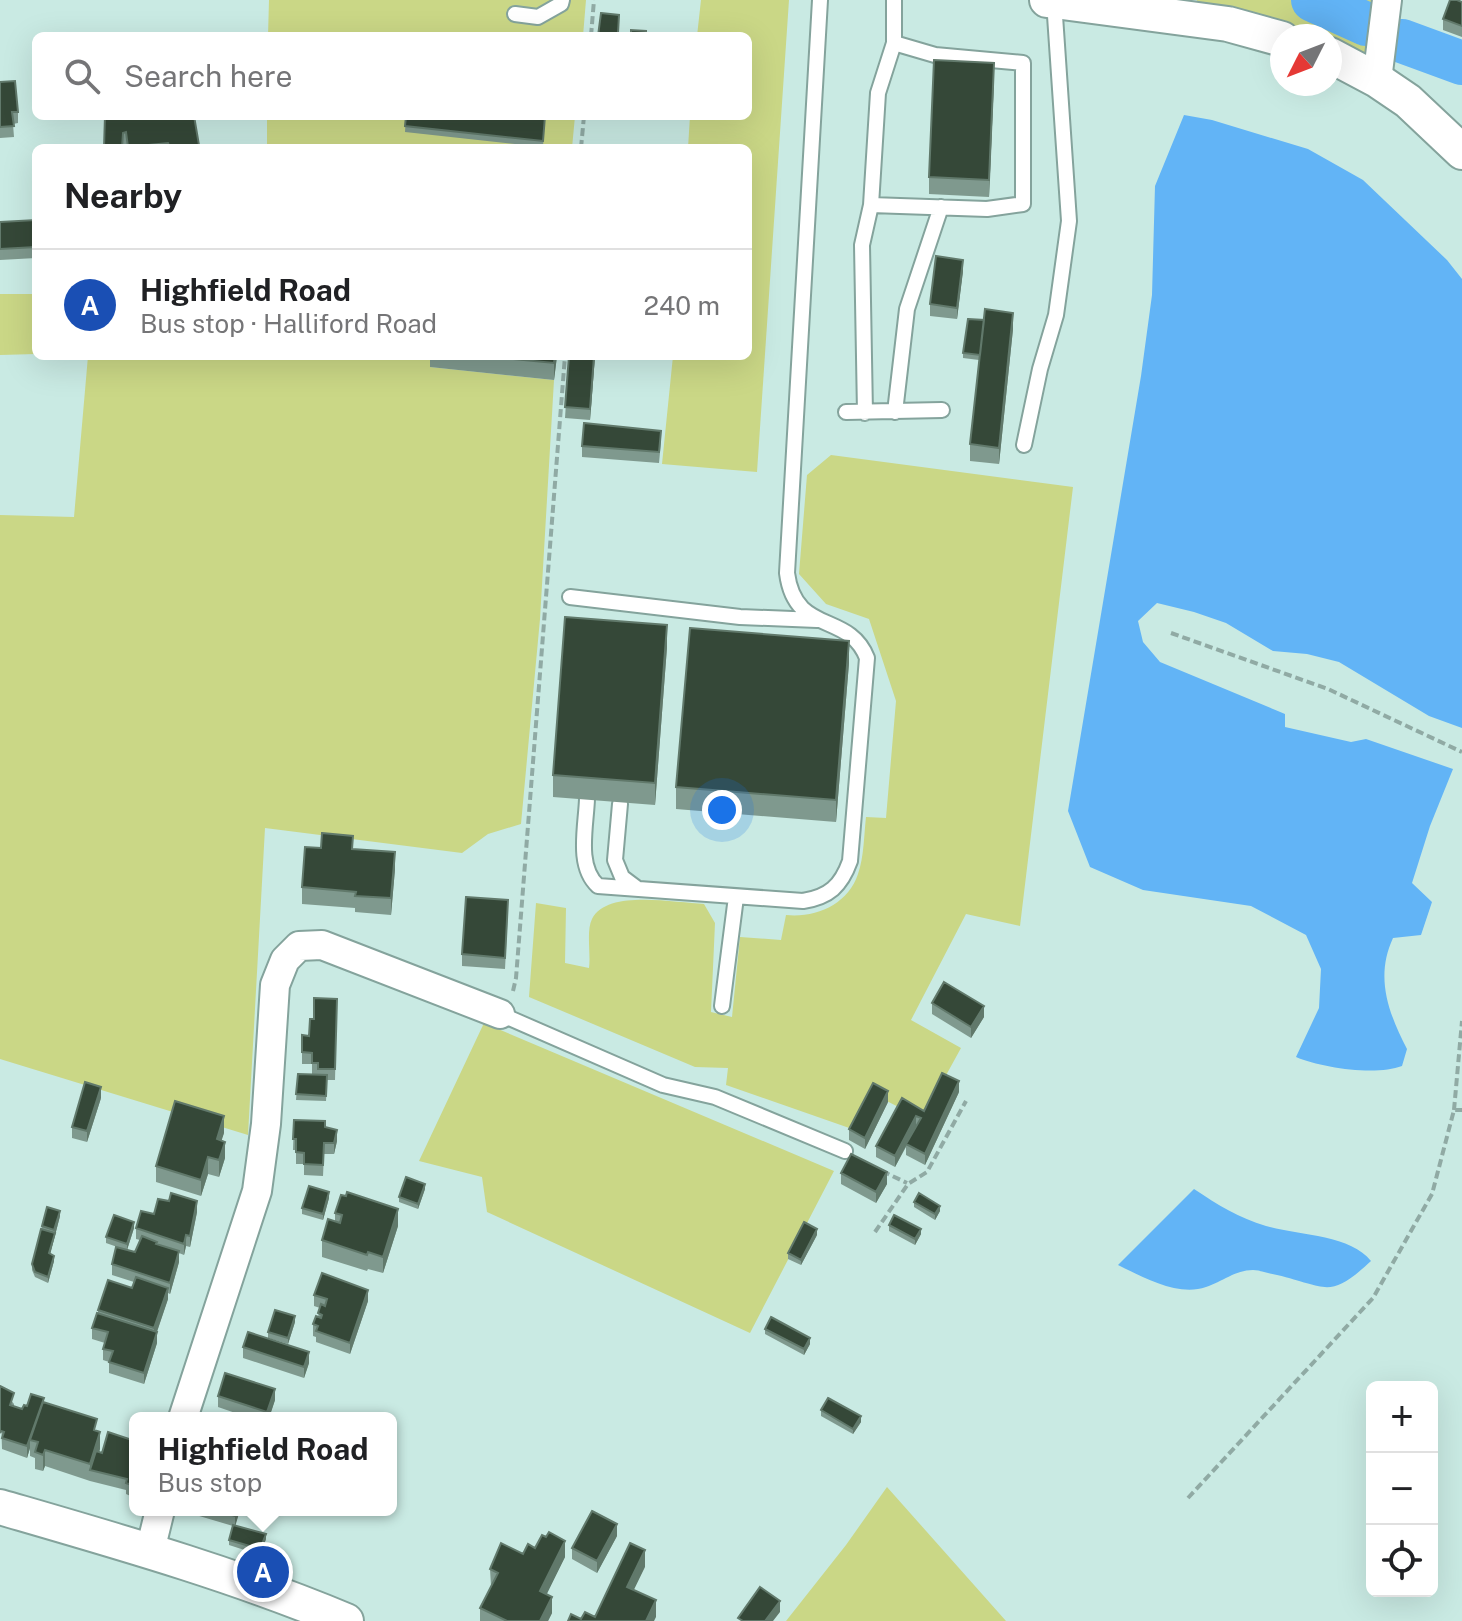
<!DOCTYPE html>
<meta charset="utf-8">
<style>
:root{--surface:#fff;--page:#f6f6f6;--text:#202124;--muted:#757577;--line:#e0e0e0;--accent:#b01c33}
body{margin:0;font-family:"Public Sans",sans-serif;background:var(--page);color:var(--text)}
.controls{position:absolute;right:24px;bottom:24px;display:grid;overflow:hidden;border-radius:12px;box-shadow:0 8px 32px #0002}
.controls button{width:72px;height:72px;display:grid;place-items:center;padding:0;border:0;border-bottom:2px solid var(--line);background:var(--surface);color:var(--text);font:40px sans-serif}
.compass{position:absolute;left:1270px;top:24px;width:72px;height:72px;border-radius:50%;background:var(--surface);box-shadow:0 8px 32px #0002;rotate:228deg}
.you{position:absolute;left:722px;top:810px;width:28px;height:28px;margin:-20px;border:6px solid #fff;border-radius:50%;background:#1a73e8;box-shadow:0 0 0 12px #1a73e833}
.badge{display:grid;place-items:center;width:52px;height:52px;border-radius:50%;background:var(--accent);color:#fff;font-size:26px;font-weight:700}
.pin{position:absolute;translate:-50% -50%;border:4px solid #fff;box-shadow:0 2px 8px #0006}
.popup{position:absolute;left:129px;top:1412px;width:268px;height:104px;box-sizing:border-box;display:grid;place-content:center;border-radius:12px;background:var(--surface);filter:drop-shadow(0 2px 6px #0005);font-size:26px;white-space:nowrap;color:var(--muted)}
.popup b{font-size:30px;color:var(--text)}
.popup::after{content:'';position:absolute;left:50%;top:100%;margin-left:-16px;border:16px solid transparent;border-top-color:var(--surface)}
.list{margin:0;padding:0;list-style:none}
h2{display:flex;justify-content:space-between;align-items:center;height:104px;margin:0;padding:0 32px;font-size:34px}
h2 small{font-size:26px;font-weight:400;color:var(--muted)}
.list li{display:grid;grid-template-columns:52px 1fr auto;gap:24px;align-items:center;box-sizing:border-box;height:112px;padding:0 32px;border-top:2px solid var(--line)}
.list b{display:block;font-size:30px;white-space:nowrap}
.list p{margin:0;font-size:26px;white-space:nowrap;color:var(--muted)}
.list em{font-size:26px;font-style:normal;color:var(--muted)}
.icon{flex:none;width:44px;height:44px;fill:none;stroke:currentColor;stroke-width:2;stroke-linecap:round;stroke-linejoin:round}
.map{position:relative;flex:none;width:1462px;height:1621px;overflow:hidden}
.search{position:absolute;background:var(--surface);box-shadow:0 8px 32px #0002;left:32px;top:32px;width:720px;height:88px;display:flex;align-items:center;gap:20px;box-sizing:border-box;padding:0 28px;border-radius:12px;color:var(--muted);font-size:30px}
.panel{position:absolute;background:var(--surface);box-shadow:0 8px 32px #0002;left:32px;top:144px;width:720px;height:216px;border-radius:12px}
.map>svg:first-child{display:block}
</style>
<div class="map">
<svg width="1462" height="1621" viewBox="0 0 1462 1621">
<rect width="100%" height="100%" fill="#c9eae3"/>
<path fill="#cad786" d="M 269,0 L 586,0 L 583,36 L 268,36 Z
M 701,0 L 789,0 L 757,472 L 662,464 L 673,356 L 748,356 L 748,148 L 688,148 L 690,116 L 748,116 L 748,36 L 697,36 Z
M 1197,0 L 1388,0 L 1379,64 L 1330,46 L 1330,36 L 1302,36 L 1194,11 Z
M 267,116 L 575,116 L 572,148 L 267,148 Z
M 0,294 L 36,294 L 36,354 L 0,355 Z
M 88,356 L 431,356 L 430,367 L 554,380 L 540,619 L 521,824 L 488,834 L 462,853 L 265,828 L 248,1135 L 0,1059 L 0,515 L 74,517 Z
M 831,455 L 1073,487 L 1020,926 L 966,914 L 911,1020 L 961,1048 L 922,1119 L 873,1094 L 855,1130 L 726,1085 L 728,1068 L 695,1067 L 529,997 L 536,903 L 566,908 L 565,963 L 589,968 C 591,954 586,931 592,919 C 607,889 675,903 704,904 L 715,923 L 711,1012 L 732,1017 L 740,937 L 781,940 L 786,915 C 817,918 848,904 858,874 C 864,857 864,834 866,817 L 886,818 L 896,701 L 869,619 L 826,604 L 799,574 L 807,475 Z
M 484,1023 L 834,1171 L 750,1333 L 487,1212 L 482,1177 L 419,1161 Z
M 887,1487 L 1006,1621 L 786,1621 L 846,1545 Z"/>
<path fill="#62b4f6" d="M 1184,115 L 1212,120 L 1308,149 L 1363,180 L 1447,260 L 1462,279 L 1462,728 L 1429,716 L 1339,662 L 1307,654 L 1273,651 L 1226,623 L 1194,612 L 1157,603 L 1138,621 L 1143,642 L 1160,662 L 1285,714 L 1285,727 L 1351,742 L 1366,739 L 1453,769 L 1430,826 L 1412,883 L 1432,902 L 1421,935 L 1393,938 C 1375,977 1388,1012 1407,1049 L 1402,1066 C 1376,1076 1322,1068 1296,1057 L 1319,1008 L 1321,969 L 1306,935 L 1251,906 L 1143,890 L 1090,867 L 1068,811 L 1141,376 L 1152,295 L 1155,186 Z
M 1194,1189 C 1218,1205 1239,1218 1266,1226 C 1297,1235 1351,1235 1371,1261 C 1329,1300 1328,1287 1277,1275 C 1269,1274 1260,1270 1253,1270 C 1235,1270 1222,1282 1206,1287 C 1178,1297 1143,1277 1118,1265 Z"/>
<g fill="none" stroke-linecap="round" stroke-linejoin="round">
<path stroke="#62b4f6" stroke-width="44" d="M 1313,0 L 1366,24
M 1402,41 L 1462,63"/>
<defs>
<path id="service" d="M 515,14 L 538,17 L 561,4 L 562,0
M 871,205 L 987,209 L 1023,204 L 1023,63 L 935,55 L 894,43
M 846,412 L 942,410
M 895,412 L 907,309 L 941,207
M 865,413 L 862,245 L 871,205 L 878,93 L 894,43 L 894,0
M 1024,445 L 1040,369 L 1056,315 L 1069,221 L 1054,1
M 570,597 L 740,617 L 817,620
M 587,799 C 586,827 576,866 598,886 L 803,901 C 829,897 841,886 850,861 L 867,658 C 849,611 795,636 787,573 L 820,0
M 620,804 L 615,860 L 622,877 L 638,889
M 722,1006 L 736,897
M 500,1014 L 663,1085 L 715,1097 L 845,1151"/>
<path id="minor" d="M 1377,80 L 1387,0
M 183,1418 L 257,1191 L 266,1124 L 275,985 L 285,960 L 299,946 L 322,945 L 500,1014
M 150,1551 L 160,1510"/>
<path id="tertiary" d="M 1047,0 L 1228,24 L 1282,39
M 1330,55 L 1377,80 L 1408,101 L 1462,152
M 0,1507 C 117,1541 234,1574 346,1621"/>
</defs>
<use href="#service" stroke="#84a39c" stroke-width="18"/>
<use href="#minor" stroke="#84a39c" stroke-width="32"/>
<use href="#tertiary" stroke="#84a39c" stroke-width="38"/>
<path stroke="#90aaa4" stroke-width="4" stroke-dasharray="8 4" stroke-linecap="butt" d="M 591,36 L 594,0
M 581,148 L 584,116
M 1171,633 L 1328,689 L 1462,752
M 513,991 L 516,978 L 565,356
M 1454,1110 L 1462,1021
M 882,1171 L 907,1183
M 875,1232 L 908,1184 L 927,1172 L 966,1101
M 1188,1498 L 1373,1298 L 1432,1194 L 1454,1110 L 1462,1110"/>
<use href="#service" stroke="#fff" stroke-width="14"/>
<use href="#minor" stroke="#fff" stroke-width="28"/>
<use href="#tertiary" stroke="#fff" stroke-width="34"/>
</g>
<path fill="#7f998e" d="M 1462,2 L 1462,37 L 1443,30 L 1443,19 Z
M 994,80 L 989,197 L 929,194 L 929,177 Z
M 0,82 L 18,112 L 18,123 L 13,124 L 14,137 L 0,138 Z
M 105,116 L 194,116 L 199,148 L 104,148 Z
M 406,116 L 545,116 L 543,147 L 405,132 Z
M 36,220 L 36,258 L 0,260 L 0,222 Z
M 963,271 L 957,319 L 930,316 L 930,304 Z
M 984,320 L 1013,329 L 999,464 L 970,461 L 970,444 L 979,360 L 963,358 L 963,353 Z
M 430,356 L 557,356 L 554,380 L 430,367 Z
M 569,356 L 595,356 L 590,420 L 565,418 Z
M 661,442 L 659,463 L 582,457 L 582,446 Z
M 667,647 L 655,805 L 553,797 L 553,775 Z
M 849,663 L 836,822 L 676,809 L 676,787 Z
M 353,849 L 395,869 L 391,915 L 355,912 L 355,908 L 302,904 L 302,887 Z
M 508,911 L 505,969 L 462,966 L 462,954 Z
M 337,999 L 335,1080 L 327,1080 L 326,1101 L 296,1100 L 298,1074 L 312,1074 L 312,1064 L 302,1064 L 302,1035 L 309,1036 L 314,1019 Z
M 932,1003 L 984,1017 L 971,1038 L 932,1014 Z
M 959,1092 L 925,1165 L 906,1155 L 906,1147 L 895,1167 L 876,1157 L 876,1146 L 902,1098 L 924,1111 Z
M 101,1098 L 87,1142 L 72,1138 L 72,1127 Z
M 888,1102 L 865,1149 L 849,1140 L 849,1129 Z
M 294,1120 L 325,1127 L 337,1141 L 334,1154 L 324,1154 L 323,1176 L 304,1175 L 304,1164 L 296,1164 L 296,1150 L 293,1150 Z
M 224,1133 L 221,1140 L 225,1158 L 219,1177 L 208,1174 L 201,1196 L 156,1182 L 156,1166 Z
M 841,1173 L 887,1184 L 876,1203 L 841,1184 Z
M 425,1189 L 418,1209 L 399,1202 L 399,1197 Z
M 329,1198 L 323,1220 L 302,1214 L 302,1208 Z
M 914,1202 L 940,1211 L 935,1220 L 914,1207 Z
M 197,1212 L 190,1247 L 186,1246 L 184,1255 L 179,1253 L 179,1262 L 170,1294 L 168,1293 L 168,1299 L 157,1332 L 157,1343 L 144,1384 L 109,1373 L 109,1362 L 103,1360 L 103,1349 L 105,1343 L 92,1339 L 92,1328 L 98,1313 L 98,1310 L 132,1288 L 134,1282 L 112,1275 L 112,1264 L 123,1249 L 106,1243 L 106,1237 L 134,1228 L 127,1250 L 135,1252 L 140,1240 L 136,1239 L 136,1228 L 154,1214 Z
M 335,1213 L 398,1226 L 383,1273 L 368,1269 L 367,1271 L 322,1257 L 322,1240 L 335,1222 Z
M 60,1216 L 50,1254 L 54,1261 L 48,1283 L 35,1277 L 32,1270 L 32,1264 L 42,1226 Z
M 889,1225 L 921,1234 L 915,1245 L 889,1231 Z
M 817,1235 L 801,1265 L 788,1259 L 788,1253 Z
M 314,1295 L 368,1301 L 350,1354 L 316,1342 L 316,1337 L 313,1336 L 313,1324 L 318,1317 L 320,1308 L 314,1306 Z
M 295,1322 L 288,1344 L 268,1338 L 268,1332 Z
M 765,1329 L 810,1344 L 804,1355 L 765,1334 Z
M 243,1347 L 309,1363 L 304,1378 L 243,1358 Z
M 0,1386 L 14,1404 L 14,1406 L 22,1409 L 27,1406 L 44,1402 L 97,1431 L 100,1449 L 99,1452 L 102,1453 L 135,1441 L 135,1498 L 126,1494 L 126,1490 L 90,1481 L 45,1466 L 43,1471 L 35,1469 L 35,1458 L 30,1456 L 30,1448 L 27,1458 L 2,1449 Z
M 218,1396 L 275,1400 L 269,1418 L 250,1418 L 218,1407 Z
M 821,1410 L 861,1422 L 853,1434 L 821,1416 Z
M 179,1510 L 240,1510 L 235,1525 L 266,1539 L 260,1555 L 229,1545 L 229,1540 L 233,1526 Z
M 617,1536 L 597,1573 L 572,1559 L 572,1548 Z
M 535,1548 L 565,1557 L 546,1594 L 552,1613 L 548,1621 L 480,1621 L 480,1608 L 491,1586 L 490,1569 Z"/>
<path fill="#61796b" d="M 994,63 L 994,80 L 989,197 L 989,180 Z
M 963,260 L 963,271 L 957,319 L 957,308 Z
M 1013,313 L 1013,329 L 999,464 L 999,448 Z
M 555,356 L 557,356 L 554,380 L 554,363 Z
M 594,356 L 595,356 L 590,420 L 590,409 Z
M 667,625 L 667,647 L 655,805 L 655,783 Z
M 849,641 L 849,663 L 836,822 L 836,800 Z
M 395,852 L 395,869 L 391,915 L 391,898 Z
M 984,1006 L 984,1017 L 971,1038 L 971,1027 Z
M 959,1081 L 959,1092 L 925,1165 L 925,1154 Z
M 101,1087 L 101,1098 L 87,1142 L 87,1131 Z
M 888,1091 L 888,1102 L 865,1149 L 865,1138 Z
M 224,1116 L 224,1133 L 217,1155 L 217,1139 Z
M 916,1116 L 916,1127 L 895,1167 L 895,1156 Z
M 337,1130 L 337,1141 L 334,1154 L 334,1143 Z
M 225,1142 L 225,1158 L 219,1177 L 219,1160 Z
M 208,1157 L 208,1174 L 201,1196 L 201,1180 Z
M 887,1172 L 887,1184 L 876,1203 L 876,1192 Z
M 425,1184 L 425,1189 L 418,1209 L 418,1204 Z
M 329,1192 L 329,1198 L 323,1220 L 323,1214 Z
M 197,1201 L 197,1212 L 190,1247 L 190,1236 Z
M 940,1206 L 940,1211 L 935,1220 L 935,1214 Z
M 398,1209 L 398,1226 L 383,1273 L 383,1257 Z
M 60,1211 L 60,1216 L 49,1259 L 49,1253 Z
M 134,1222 L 134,1228 L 127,1250 L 127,1244 Z
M 817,1229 L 817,1235 L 801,1265 L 801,1260 Z
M 921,1229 L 921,1234 L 915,1245 L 915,1239 Z
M 186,1235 L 186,1246 L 184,1255 L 184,1244 Z
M 179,1251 L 179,1262 L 170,1294 L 170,1283 Z
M 54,1256 L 54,1261 L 48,1283 L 48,1277 Z
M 168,1288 L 168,1299 L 154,1340 L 154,1328 Z
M 368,1290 L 368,1301 L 350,1354 L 350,1343 Z
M 295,1316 L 295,1322 L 288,1344 L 288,1338 Z
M 157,1332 L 157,1343 L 144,1384 L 144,1373 Z
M 810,1338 L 810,1344 L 804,1355 L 804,1349 Z
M 309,1352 L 309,1363 L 304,1378 L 304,1367 Z
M 275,1389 L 275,1400 L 269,1418 L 267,1418 L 267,1412 Z
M 44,1398 L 44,1409 L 30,1440 L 30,1448 L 27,1458 L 27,1446 Z
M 861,1416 L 861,1422 L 853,1434 L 853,1429 Z
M 100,1432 L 100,1449 L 93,1470 L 90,1470 L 90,1464 Z
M 45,1450 L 45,1466 L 43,1471 L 43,1455 Z
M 236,1510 L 240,1510 L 235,1527 L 235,1516 Z
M 617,1524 L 617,1536 L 597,1573 L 597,1561 Z
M 266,1534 L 266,1539 L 260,1555 L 260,1549 Z
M 565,1541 L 565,1557 L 540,1608 L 540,1591 Z
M 645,1550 L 645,1567 L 627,1604 L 627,1587 Z
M 552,1597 L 552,1613 L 548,1621 L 540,1621 Z
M 656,1600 L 656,1617 L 654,1621 L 646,1621 Z
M 780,1601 L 780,1612 L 773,1621 L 765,1621 Z"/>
<path fill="#354838" stroke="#61796b" stroke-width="2" d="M 1450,0 L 1457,0 L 1462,2 L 1462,26 L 1443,19 Z
M 601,13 L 619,15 L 618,33 L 631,35 L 631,30 L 646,31 L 646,36 L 650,36 L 598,36 Z
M 934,60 L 994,63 L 989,180 L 929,177 Z
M 15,81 L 18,112 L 12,112 L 14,126 L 0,127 L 0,82 Z
M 105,116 L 194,116 L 199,145 L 189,146 L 189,148 L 170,148 L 168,143 L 128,147 L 126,132 L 123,133 L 122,148 L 104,148 Z
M 406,116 L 545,116 L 543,141 L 405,126 Z
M 36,220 L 36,247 L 0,249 L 0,222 Z
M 936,256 L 963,260 L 957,308 L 930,304 Z
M 985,309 L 1013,313 L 999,448 L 970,444 Z
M 968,319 L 984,320 L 980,355 L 963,353 Z
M 482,356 L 555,356 L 554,363 Z
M 569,356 L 594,356 L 590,409 L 565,407 Z
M 584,423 L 661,431 L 659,452 L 582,446 Z
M 565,617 L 667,625 L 655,783 L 553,775 Z
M 690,628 L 849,641 L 836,800 L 676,787 Z
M 322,833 L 353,836 L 352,849 L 395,852 L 391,898 L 355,896 L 356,892 L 302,887 L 305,847 L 321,848 Z
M 466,897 L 508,900 L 505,958 L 462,954 Z
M 944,982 L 984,1006 L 971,1027 L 932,1003 Z
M 314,998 L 337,999 L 335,1069 L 318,1069 L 318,1063 L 312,1063 L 312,1053 L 302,1052 L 302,1035 L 309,1036 L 310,1019 L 314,1019 Z
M 942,1073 L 959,1081 L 925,1154 L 906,1144 L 921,1118 L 916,1116 L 895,1156 L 876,1146 L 902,1098 L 924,1111 Z
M 298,1074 L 327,1075 L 326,1096 L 296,1094 Z
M 85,1082 L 101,1087 L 87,1131 L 72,1127 Z
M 873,1083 L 888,1091 L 865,1138 L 849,1129 Z
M 175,1101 L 224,1116 L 217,1139 L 225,1142 L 219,1160 L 208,1157 L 201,1180 L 156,1166 Z
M 294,1120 L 325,1121 L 325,1127 L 337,1130 L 334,1143 L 324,1143 L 323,1165 L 304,1164 L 304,1153 L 296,1152 L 296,1139 L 293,1139 Z
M 851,1154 L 887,1172 L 876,1192 L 841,1173 Z
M 406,1177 L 425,1184 L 418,1204 L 399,1197 Z
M 309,1186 L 329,1192 L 323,1214 L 302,1208 Z
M 347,1192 L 398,1209 L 383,1257 L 368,1252 L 367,1255 L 322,1240 L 328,1219 L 340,1223 L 342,1215 L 335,1213 L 341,1195 L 346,1196 Z
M 171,1193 L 197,1201 L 190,1236 L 186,1235 L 184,1244 L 136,1228 L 141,1211 L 154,1214 L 158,1199 L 169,1201 Z
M 919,1193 L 940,1206 L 935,1214 L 914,1202 Z
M 47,1207 L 60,1211 L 54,1230 L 42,1226 Z
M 114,1215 L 134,1222 L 127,1244 L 106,1237 Z
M 894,1215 L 921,1229 L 915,1239 L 889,1225 Z
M 804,1222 L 817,1229 L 801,1260 L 788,1253 Z
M 41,1229 L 55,1233 L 49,1253 L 54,1256 L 48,1277 L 35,1272 L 32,1264 Z
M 142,1236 L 157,1242 L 156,1244 L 179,1251 L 170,1283 L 112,1264 L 116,1247 L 135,1252 Z
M 322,1273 L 368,1290 L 350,1343 L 316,1331 L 318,1326 L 313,1324 L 316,1316 L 321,1318 L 322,1315 L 318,1313 L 321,1304 L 325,1306 L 327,1299 L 314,1295 Z
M 136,1277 L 168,1288 L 154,1328 L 98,1310 L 108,1280 L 132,1288 Z
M 275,1310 L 295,1316 L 288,1338 L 268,1332 Z
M 97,1313 L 157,1332 L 144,1373 L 109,1362 L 113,1351 L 103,1349 L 108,1332 L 92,1328 Z
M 771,1317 L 810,1338 L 804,1349 L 765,1329 Z
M 248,1332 L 309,1352 L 304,1367 L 243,1347 Z
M 225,1373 L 275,1389 L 267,1412 L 218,1396 Z
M 0,1386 L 14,1393 L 10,1405 L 22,1409 L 24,1405 L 27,1406 L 31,1394 L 44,1398 L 27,1446 L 2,1438 L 4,1432 L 1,1431 L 0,1433 Z
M 828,1398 L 861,1416 L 853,1429 L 821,1410 Z
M 43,1402 L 97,1419 L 94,1430 L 100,1432 L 90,1464 L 45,1450 L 43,1455 L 35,1452 L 38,1442 L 30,1440 Z
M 108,1432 L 135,1441 L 135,1486 L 126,1483 L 127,1479 L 90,1470 L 96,1451 L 102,1453 Z
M 216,1510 L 236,1510 L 235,1516 Z
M 592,1511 L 617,1524 L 597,1561 L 572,1548 Z
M 233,1525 L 266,1534 L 260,1549 L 229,1540 Z
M 549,1532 L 565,1541 L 540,1591 L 552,1597 L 540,1621 L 507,1621 L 480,1608 L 498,1573 L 490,1569 L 501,1543 L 523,1554 L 528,1544 L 535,1548 L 542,1535 L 546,1537 Z
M 630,1543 L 645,1550 L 627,1587 L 656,1600 L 646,1621 L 568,1621 L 571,1614 L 581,1619 L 585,1612 L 595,1617 Z
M 760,1587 L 780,1601 L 765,1621 L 743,1621 L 738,1618 Z"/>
</svg>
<div class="controls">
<button>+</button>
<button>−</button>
<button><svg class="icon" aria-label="locate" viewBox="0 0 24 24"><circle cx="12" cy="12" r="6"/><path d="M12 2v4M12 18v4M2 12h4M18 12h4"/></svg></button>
</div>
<svg class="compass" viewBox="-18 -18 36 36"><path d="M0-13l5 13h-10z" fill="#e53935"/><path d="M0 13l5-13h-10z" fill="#757577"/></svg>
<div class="you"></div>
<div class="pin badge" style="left:263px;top:1572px;background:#1a4fb4">A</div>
<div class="popup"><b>Highfield Road</b>Bus stop</div>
<div class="search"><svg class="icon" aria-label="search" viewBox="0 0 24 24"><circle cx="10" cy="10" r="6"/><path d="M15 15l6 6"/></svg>Search here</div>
<section class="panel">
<h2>Nearby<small></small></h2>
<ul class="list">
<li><span class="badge" style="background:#1a4fb4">A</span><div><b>Highfield Road</b><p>Bus stop · Halliford Road</p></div><em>240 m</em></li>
</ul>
</section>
</div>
